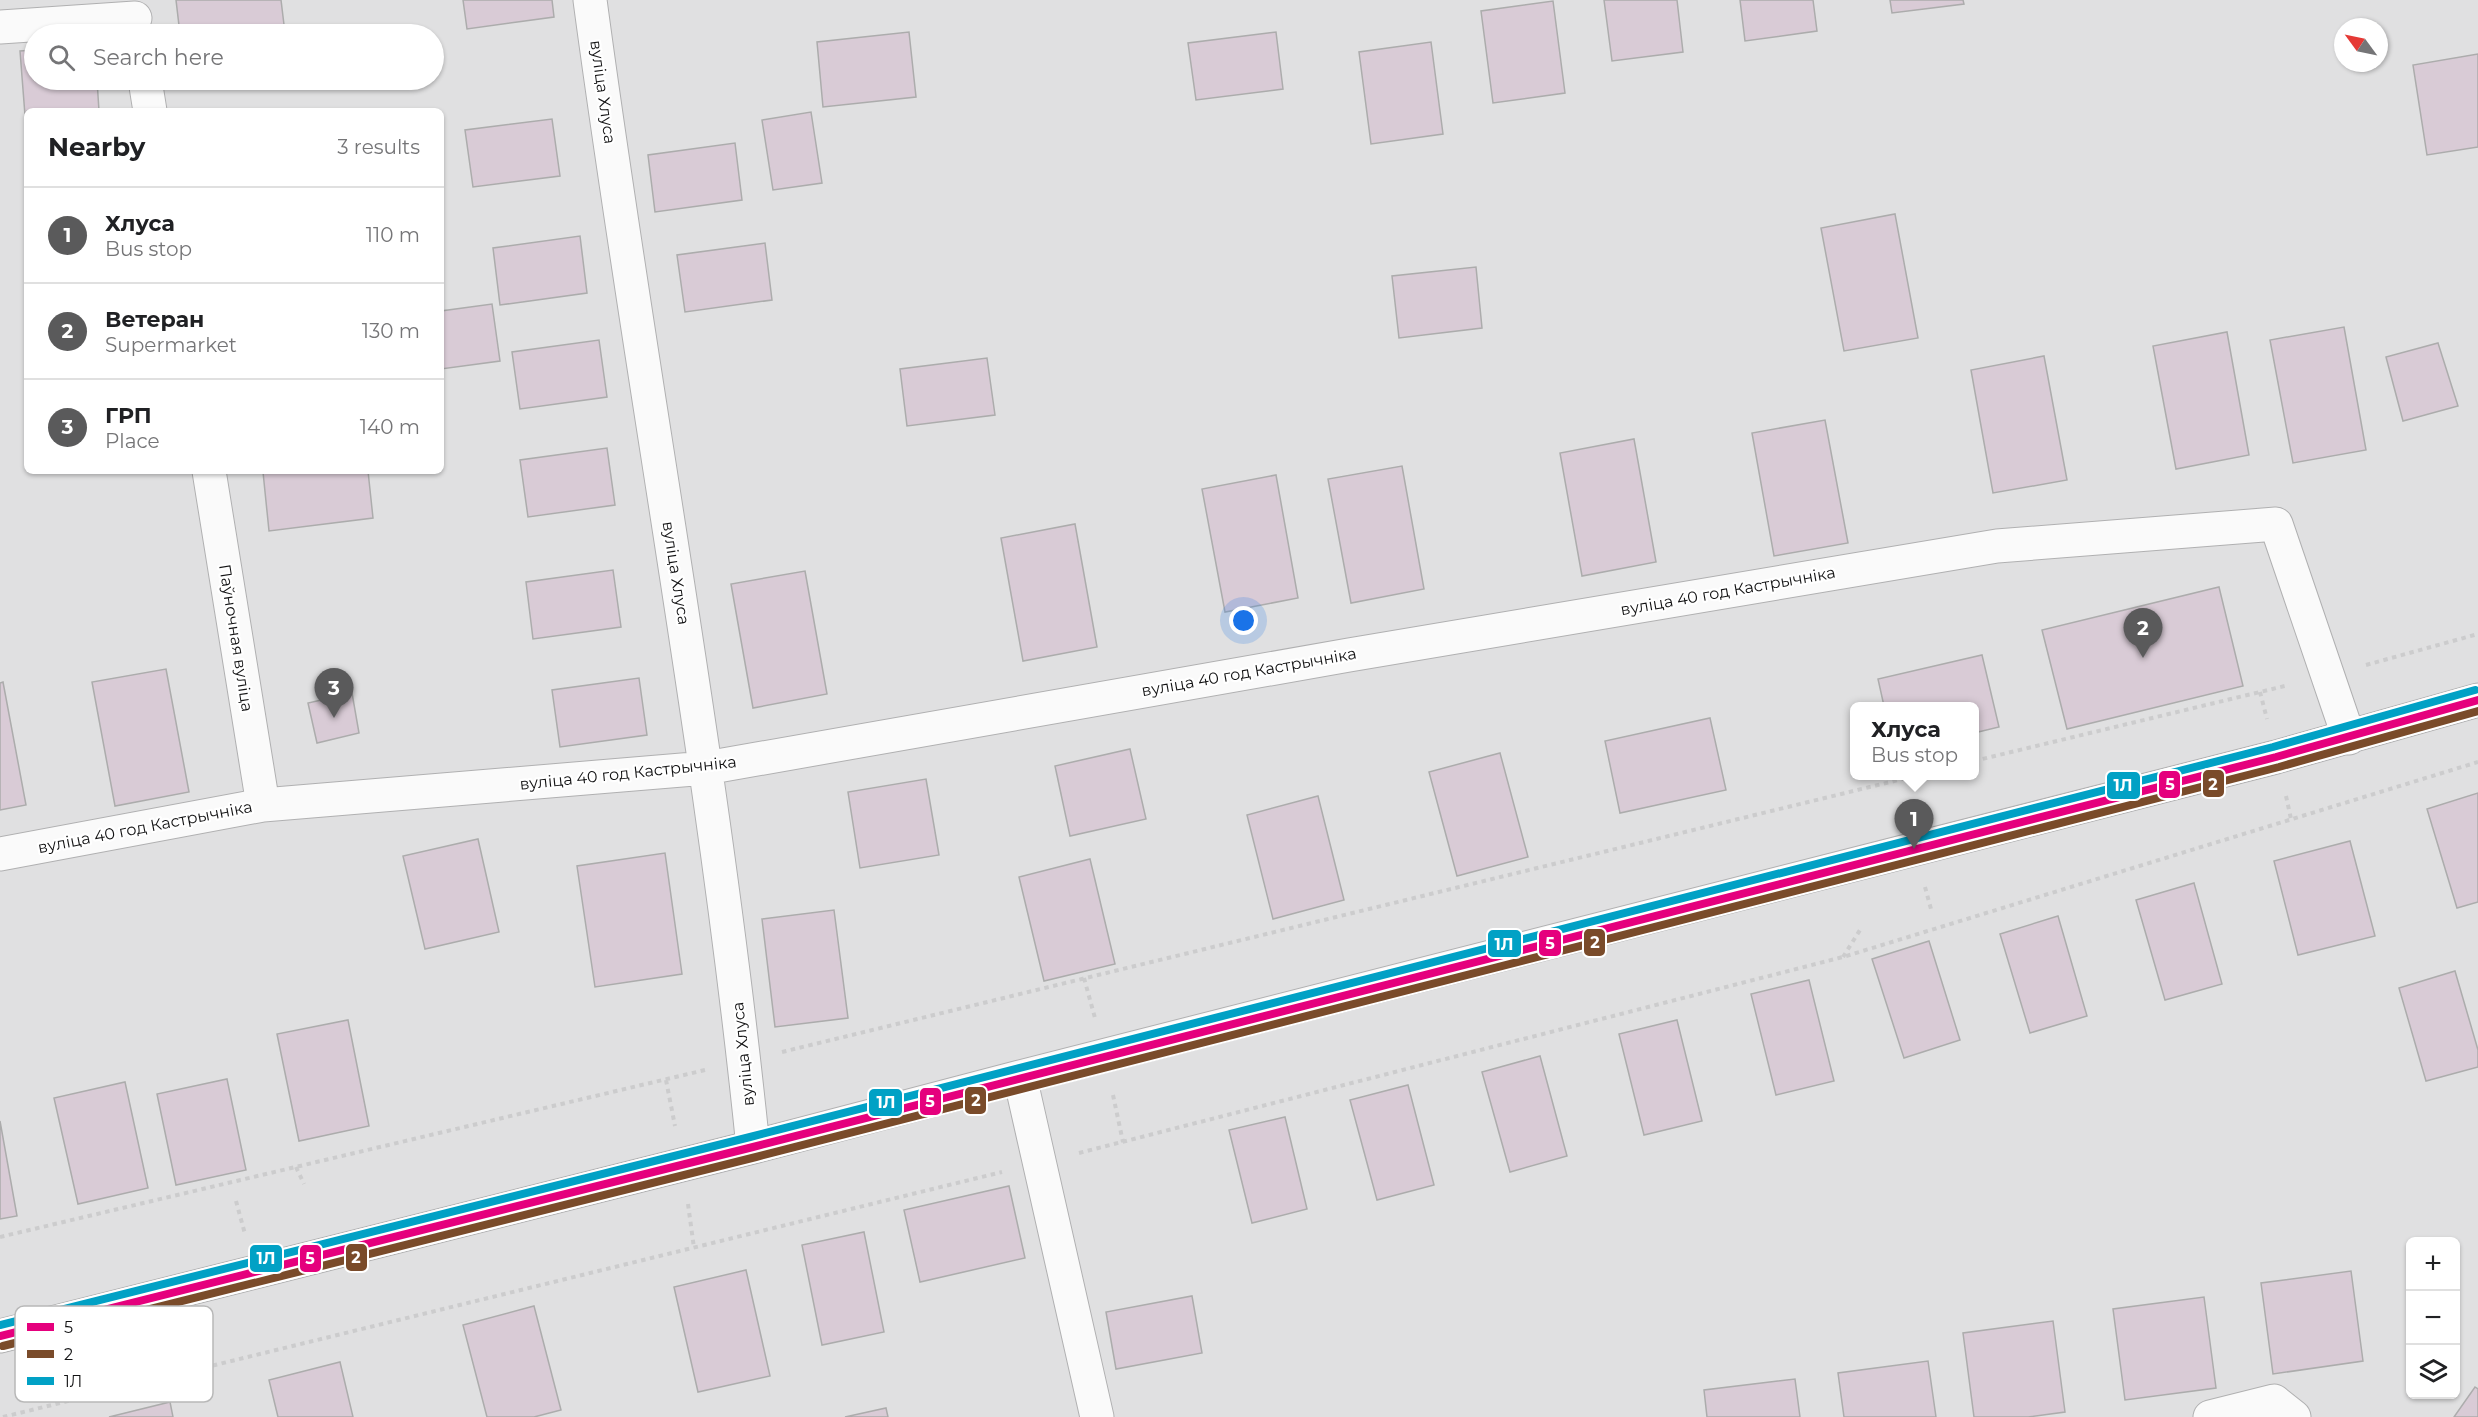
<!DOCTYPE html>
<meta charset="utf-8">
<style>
:root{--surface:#fff;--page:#f6f6f6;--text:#202124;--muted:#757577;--line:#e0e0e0;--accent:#5a5a5b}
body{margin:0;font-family:Montserrat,sans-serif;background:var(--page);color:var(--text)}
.controls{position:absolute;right:18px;bottom:18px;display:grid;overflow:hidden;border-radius:9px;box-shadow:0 2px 4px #0004}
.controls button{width:54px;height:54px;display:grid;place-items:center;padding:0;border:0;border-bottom:2px solid var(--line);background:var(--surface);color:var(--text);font:30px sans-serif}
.compass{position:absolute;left:2334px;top:18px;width:54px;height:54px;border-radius:50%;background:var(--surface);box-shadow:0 2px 4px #0004;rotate:303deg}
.you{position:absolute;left:1244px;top:621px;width:21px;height:21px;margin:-15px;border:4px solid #fff;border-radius:50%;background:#1a73e8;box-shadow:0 0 0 9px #1a73e833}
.badge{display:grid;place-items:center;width:39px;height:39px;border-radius:50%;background:var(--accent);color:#fff;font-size:20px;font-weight:700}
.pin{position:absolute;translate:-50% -50px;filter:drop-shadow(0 2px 3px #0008)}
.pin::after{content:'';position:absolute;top:32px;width:21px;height:18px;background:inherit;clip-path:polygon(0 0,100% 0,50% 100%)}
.popup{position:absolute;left:1850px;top:702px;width:129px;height:78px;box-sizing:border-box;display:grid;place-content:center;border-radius:9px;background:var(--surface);filter:drop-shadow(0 2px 4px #0005);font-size:20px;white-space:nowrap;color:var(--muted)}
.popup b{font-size:22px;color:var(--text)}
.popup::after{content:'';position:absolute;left:50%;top:100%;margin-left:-12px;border:12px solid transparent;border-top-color:var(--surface)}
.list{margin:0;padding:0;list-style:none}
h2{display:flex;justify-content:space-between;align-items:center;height:78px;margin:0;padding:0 24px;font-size:26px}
h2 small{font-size:20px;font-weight:400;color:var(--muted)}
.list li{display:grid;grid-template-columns:39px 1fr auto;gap:18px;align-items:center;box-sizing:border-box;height:96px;padding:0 24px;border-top:2px solid var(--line)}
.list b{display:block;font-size:22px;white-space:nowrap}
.list p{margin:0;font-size:20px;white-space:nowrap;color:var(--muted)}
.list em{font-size:20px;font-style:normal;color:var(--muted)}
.icon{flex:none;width:33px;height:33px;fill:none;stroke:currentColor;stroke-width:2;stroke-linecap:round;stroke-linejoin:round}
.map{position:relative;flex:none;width:2478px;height:1417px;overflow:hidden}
.search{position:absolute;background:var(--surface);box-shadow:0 2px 4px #0004;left:24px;top:24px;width:420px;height:66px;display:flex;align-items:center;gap:15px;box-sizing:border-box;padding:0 21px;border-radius:33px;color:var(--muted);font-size:22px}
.panel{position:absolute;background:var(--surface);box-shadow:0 2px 4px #0004;left:24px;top:108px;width:420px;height:366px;border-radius:9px}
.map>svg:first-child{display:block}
</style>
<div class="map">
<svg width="2478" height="1417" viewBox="0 0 2478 1417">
<rect width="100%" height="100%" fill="#e0e0e1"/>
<path fill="#d9cbd6" stroke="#acacac" stroke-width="1.5" d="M 176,0 L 281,0 L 285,33 L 180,34 Z
M 463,0 L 552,0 L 554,17 L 467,29 Z
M 1604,0 L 1677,0 L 1683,52 L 1612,61 Z
M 1740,0 L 1813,0 L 1817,31 L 1745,41 Z
M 1890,0 L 1963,0 L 1964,4 L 1892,13 Z
M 1553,1 L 1565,93 L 1493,103 L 1481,11 Z
M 909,32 L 916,97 L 823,107 L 817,42 Z
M 1276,32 L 1283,89 L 1196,100 L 1188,43 Z
M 1431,42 L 1443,134 L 1371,144 L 1359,52 Z
M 34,50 L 34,80 L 97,80 L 99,111 L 27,111 L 27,141 L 20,51 Z
M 2478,54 L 2478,147 L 2427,155 L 2413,65 Z
M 811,112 L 822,183 L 773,190 L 762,120 Z
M 552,119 L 560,176 L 473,187 L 465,130 Z
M 735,143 L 742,200 L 655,212 L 648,155 Z
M 1895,214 L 1918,338 L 1844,351 L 1821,228 Z
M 580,236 L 587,293 L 500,305 L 493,248 Z
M 765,243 L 772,300 L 685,312 L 677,255 Z
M 1476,267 L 1482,328 L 1399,338 L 1392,276 Z
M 492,304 L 500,361 L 441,369 L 441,311 Z
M 2344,327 L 2366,450 L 2293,463 L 2270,340 Z
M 2227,332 L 2249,455 L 2176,469 L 2153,346 Z
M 599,340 L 607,397 L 520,409 L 512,352 Z
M 2438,343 L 2458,406 L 2403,421 L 2386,357 Z
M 2044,356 L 2067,480 L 1993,493 L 1971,370 Z
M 987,358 L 995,415 L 907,426 L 900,369 Z
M 1825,420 L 1848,543 L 1774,556 L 1752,433 Z
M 1634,439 L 1656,562 L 1582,576 L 1560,453 Z
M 607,448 L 615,505 L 528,517 L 520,460 Z
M 1402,466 L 1424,589 L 1351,603 L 1328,479 Z
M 275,471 L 368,471 L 373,518 L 269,531 L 263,472 Z
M 1276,475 L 1298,598 L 1225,612 L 1202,489 Z
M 1075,524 L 1097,647 L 1023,661 L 1001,538 Z
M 613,570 L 621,627 L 533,639 L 526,582 Z
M 805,571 L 827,694 L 753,708 L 731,584 Z
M 2219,587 L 2243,686 L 2067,729 L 2042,630 Z
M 1982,655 L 1999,727 L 1974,733 L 1974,706 L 1884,706 L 1878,679 Z
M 166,669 L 189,792 L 115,806 L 92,682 Z
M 639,678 L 647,735 L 560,747 L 552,690 Z
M 3,682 L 26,805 L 0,810 L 0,683 Z
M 352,693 L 359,733 L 317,743 L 308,703 Z
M 1710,718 L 1726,790 L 1620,813 L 1605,741 Z
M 1130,749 L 1146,819 L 1070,836 L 1055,766 Z
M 1500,753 L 1528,857 L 1457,876 L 1429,772 Z
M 926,779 L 939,855 L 860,868 L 848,792 Z
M 2478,793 L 2478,902 L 2457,908 L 2427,809 Z
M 1318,796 L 1344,900 L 1273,919 L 1247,815 Z
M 478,839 L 499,932 L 425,949 L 403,856 Z
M 2350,841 L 2375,936 L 2298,955 L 2274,861 Z
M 665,853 L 682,974 L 595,987 L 577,866 Z
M 1090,859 L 1115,964 L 1044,981 L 1019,877 Z
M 2194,883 L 2222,984 L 2165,1000 L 2136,900 Z
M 834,910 L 848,1018 L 775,1027 L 762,919 Z
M 2058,916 L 2087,1016 L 2030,1033 L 2000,934 Z
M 1929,941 L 1960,1040 L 1904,1058 L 1872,959 Z
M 2455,971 L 2478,1050 L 2478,1067 L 2426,1081 L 2399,988 Z
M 1809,980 L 1834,1081 L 1776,1095 L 1751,994 Z
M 348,1020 L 369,1126 L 299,1141 L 277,1034 Z
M 1677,1020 L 1702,1121 L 1644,1135 L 1619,1034 Z
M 1540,1056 L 1567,1156 L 1510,1172 L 1482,1072 Z
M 227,1079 L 246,1170 L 176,1185 L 157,1094 Z
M 125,1082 L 148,1188 L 78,1204 L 54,1098 Z
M 1408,1085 L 1434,1185 L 1377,1200 L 1350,1100 Z
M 1285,1117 L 1307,1209 L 1252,1223 L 1229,1130 Z
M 0,1121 L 17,1216 L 0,1219 Z
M 1009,1186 L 1025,1258 L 920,1282 L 904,1210 Z
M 864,1232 L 884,1332 L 822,1345 L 802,1245 Z
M 746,1270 L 770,1376 L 698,1392 L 674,1287 Z
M 2351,1271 L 2363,1361 L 2273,1374 L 2261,1283 Z
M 1192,1296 L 1202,1353 L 1116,1369 L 1106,1312 Z
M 2204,1297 L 2216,1388 L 2125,1400 L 2113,1309 Z
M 534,1306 L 561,1410 L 534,1417 L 487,1417 L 463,1325 Z
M 2053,1321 L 2065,1412 L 2028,1417 L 1974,1417 L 1963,1333 Z
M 1928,1361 L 1936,1417 L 1844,1417 L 1838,1373 Z
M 340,1362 L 353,1417 L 278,1417 L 269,1380 Z
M 1795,1379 L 1800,1417 L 1707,1417 L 1704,1390 Z
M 2475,1387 L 2478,1389 L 2478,1417 L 2454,1417 Z
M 170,1402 L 173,1417 L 109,1417 Z
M 886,1408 L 888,1417 L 845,1417 Z"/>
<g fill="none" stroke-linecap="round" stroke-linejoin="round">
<defs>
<path id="minor" d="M 590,0 C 641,383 714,762 753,1147
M 0,27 L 135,18
M 145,80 L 150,111
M 209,471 L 263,805
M 0,854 L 263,805 L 706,768 L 1349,655 L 1997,546 L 2276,524 L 2349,738
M 1020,1077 L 1097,1417
M 0,1336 L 753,1147 L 1020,1077 L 2276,757 L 2478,700
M 2210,1417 L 2274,1401 L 2294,1417"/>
</defs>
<use href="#minor" stroke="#b0b0b1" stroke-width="35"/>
<path stroke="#cccccd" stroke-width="4" stroke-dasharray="4.5 4.5" stroke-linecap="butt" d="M 2366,665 L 2478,634
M 2260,692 L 2267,719
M 1974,761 L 2289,685
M 2286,796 L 2291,819
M 1925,887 L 1931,909
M 1843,957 L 1860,930
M 1084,978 L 1095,1018
M 782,1052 L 1915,776
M 666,1080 L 675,1126
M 1113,1095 L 1123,1142
M 1079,1153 L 1843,957 L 2478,762
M 296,1167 L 304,1184
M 236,1201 L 245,1234
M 688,1204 L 694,1248
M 0,1237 L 705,1070
M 3,1417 L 1002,1172"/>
<use href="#minor" stroke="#fafafa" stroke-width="33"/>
<defs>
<path id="bus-1" d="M 0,1336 L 753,1147 L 2276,757 L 2478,700"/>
<path id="bus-2" d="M 3,1346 L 756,1157 L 2279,767 L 2478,711"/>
<path id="bus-3" d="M 0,1325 L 750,1137 L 2273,747 L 2475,690"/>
</defs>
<use href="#bus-1" stroke="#fff" stroke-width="12"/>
<use href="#bus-2" stroke="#fff" stroke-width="12"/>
<use href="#bus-3" stroke="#fff" stroke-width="12"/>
<use href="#bus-1" stroke="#e5007d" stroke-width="8"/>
<use href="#bus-2" stroke="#7a4b2a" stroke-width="8"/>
<use href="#bus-3" stroke="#01a1c5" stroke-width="8"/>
</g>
<g text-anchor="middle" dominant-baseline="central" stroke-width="4.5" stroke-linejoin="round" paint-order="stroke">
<g font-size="16" fill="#121213" stroke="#fff">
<text transform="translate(603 92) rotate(82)">вуліца Хлуса</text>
<text transform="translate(676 573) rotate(81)">вуліца Хлуса</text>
<text transform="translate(1728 591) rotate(-10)">вуліца 40 год Кастрычніка</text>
<text transform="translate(236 638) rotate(81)">Паўночная вуліца</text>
<text transform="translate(1249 672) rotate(-10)">вуліца 40 год Кастрычніка</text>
<text transform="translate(628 773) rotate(-6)">вуліца 40 год Кастрычніка</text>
<text transform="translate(145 827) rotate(-11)">вуліца 40 год Кастрычніка</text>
<text transform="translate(743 1054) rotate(-96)">вуліца Хлуса</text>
</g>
</g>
<rect x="15" y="1306" width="198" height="96" rx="9" fill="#fff" stroke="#b8b8b8" stroke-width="1.5"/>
<rect x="27" y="1323" width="27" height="8" fill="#e5007d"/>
<rect x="27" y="1350" width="27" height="8" fill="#7a4b2a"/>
<rect x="27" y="1377" width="27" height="8" fill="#01a1c5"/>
<g font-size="16" fill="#121213">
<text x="64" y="1333">5</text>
<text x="64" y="1360">2</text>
<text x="64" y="1387">1Л</text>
</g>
<g stroke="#fff" stroke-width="2">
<rect x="2202" y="769" width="23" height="29" rx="6" fill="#7a4b2a"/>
<rect x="2158" y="770" width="23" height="29" rx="6" fill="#e5007d"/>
<rect x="2106" y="771" width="35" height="29" rx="6" fill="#01a1c5"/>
<rect x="1583" y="928" width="23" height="29" rx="6" fill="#7a4b2a"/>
<rect x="1538" y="929" width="24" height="28" rx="6" fill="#e5007d"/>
<rect x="1487" y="929" width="35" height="29" rx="6" fill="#01a1c5"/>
<rect x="964" y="1086" width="23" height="29" rx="6" fill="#7a4b2a"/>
<rect x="919" y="1087" width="23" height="29" rx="6" fill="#e5007d"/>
<rect x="868" y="1088" width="35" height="29" rx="6" fill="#01a1c5"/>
<rect x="345" y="1243" width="23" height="29" rx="6" fill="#7a4b2a"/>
<rect x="299" y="1244" width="23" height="29" rx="6" fill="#e5007d"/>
<rect x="249" y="1244" width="34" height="29" rx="6" fill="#01a1c5"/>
</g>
<g font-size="16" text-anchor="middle" font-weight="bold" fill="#fff">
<text x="2213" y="790">2</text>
<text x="2170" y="790">5</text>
<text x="2123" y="791">1Л</text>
<text x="1595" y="948">2</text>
<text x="1550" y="949">5</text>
<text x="1504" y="950">1Л</text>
<text x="976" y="1106">2</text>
<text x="930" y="1107">5</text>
<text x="886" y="1108">1Л</text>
<text x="356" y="1263">2</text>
<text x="310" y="1264">5</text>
<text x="266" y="1264">1Л</text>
</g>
</svg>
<div class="controls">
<button>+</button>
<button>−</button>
<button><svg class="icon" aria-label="layers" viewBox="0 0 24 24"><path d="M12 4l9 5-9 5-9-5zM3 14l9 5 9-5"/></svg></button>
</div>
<svg class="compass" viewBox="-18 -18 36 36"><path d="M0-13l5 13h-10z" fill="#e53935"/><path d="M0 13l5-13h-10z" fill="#757577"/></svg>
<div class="you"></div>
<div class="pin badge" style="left:1914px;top:849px">1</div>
<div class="popup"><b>Хлуса</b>Bus stop</div>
<div class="pin badge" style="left:2143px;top:658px">2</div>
<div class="pin badge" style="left:334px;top:718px">3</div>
<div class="search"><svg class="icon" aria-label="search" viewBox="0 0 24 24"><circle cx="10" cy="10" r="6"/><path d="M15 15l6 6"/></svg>Search here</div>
<section class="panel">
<h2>Nearby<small>3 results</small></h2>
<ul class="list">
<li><span class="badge">1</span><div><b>Хлуса</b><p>Bus stop</p></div><em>110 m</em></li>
<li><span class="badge">2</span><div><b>Ветеран</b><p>Supermarket</p></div><em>130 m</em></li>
<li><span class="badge">3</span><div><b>ГРП</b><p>Place</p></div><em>140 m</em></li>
</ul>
</section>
</div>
